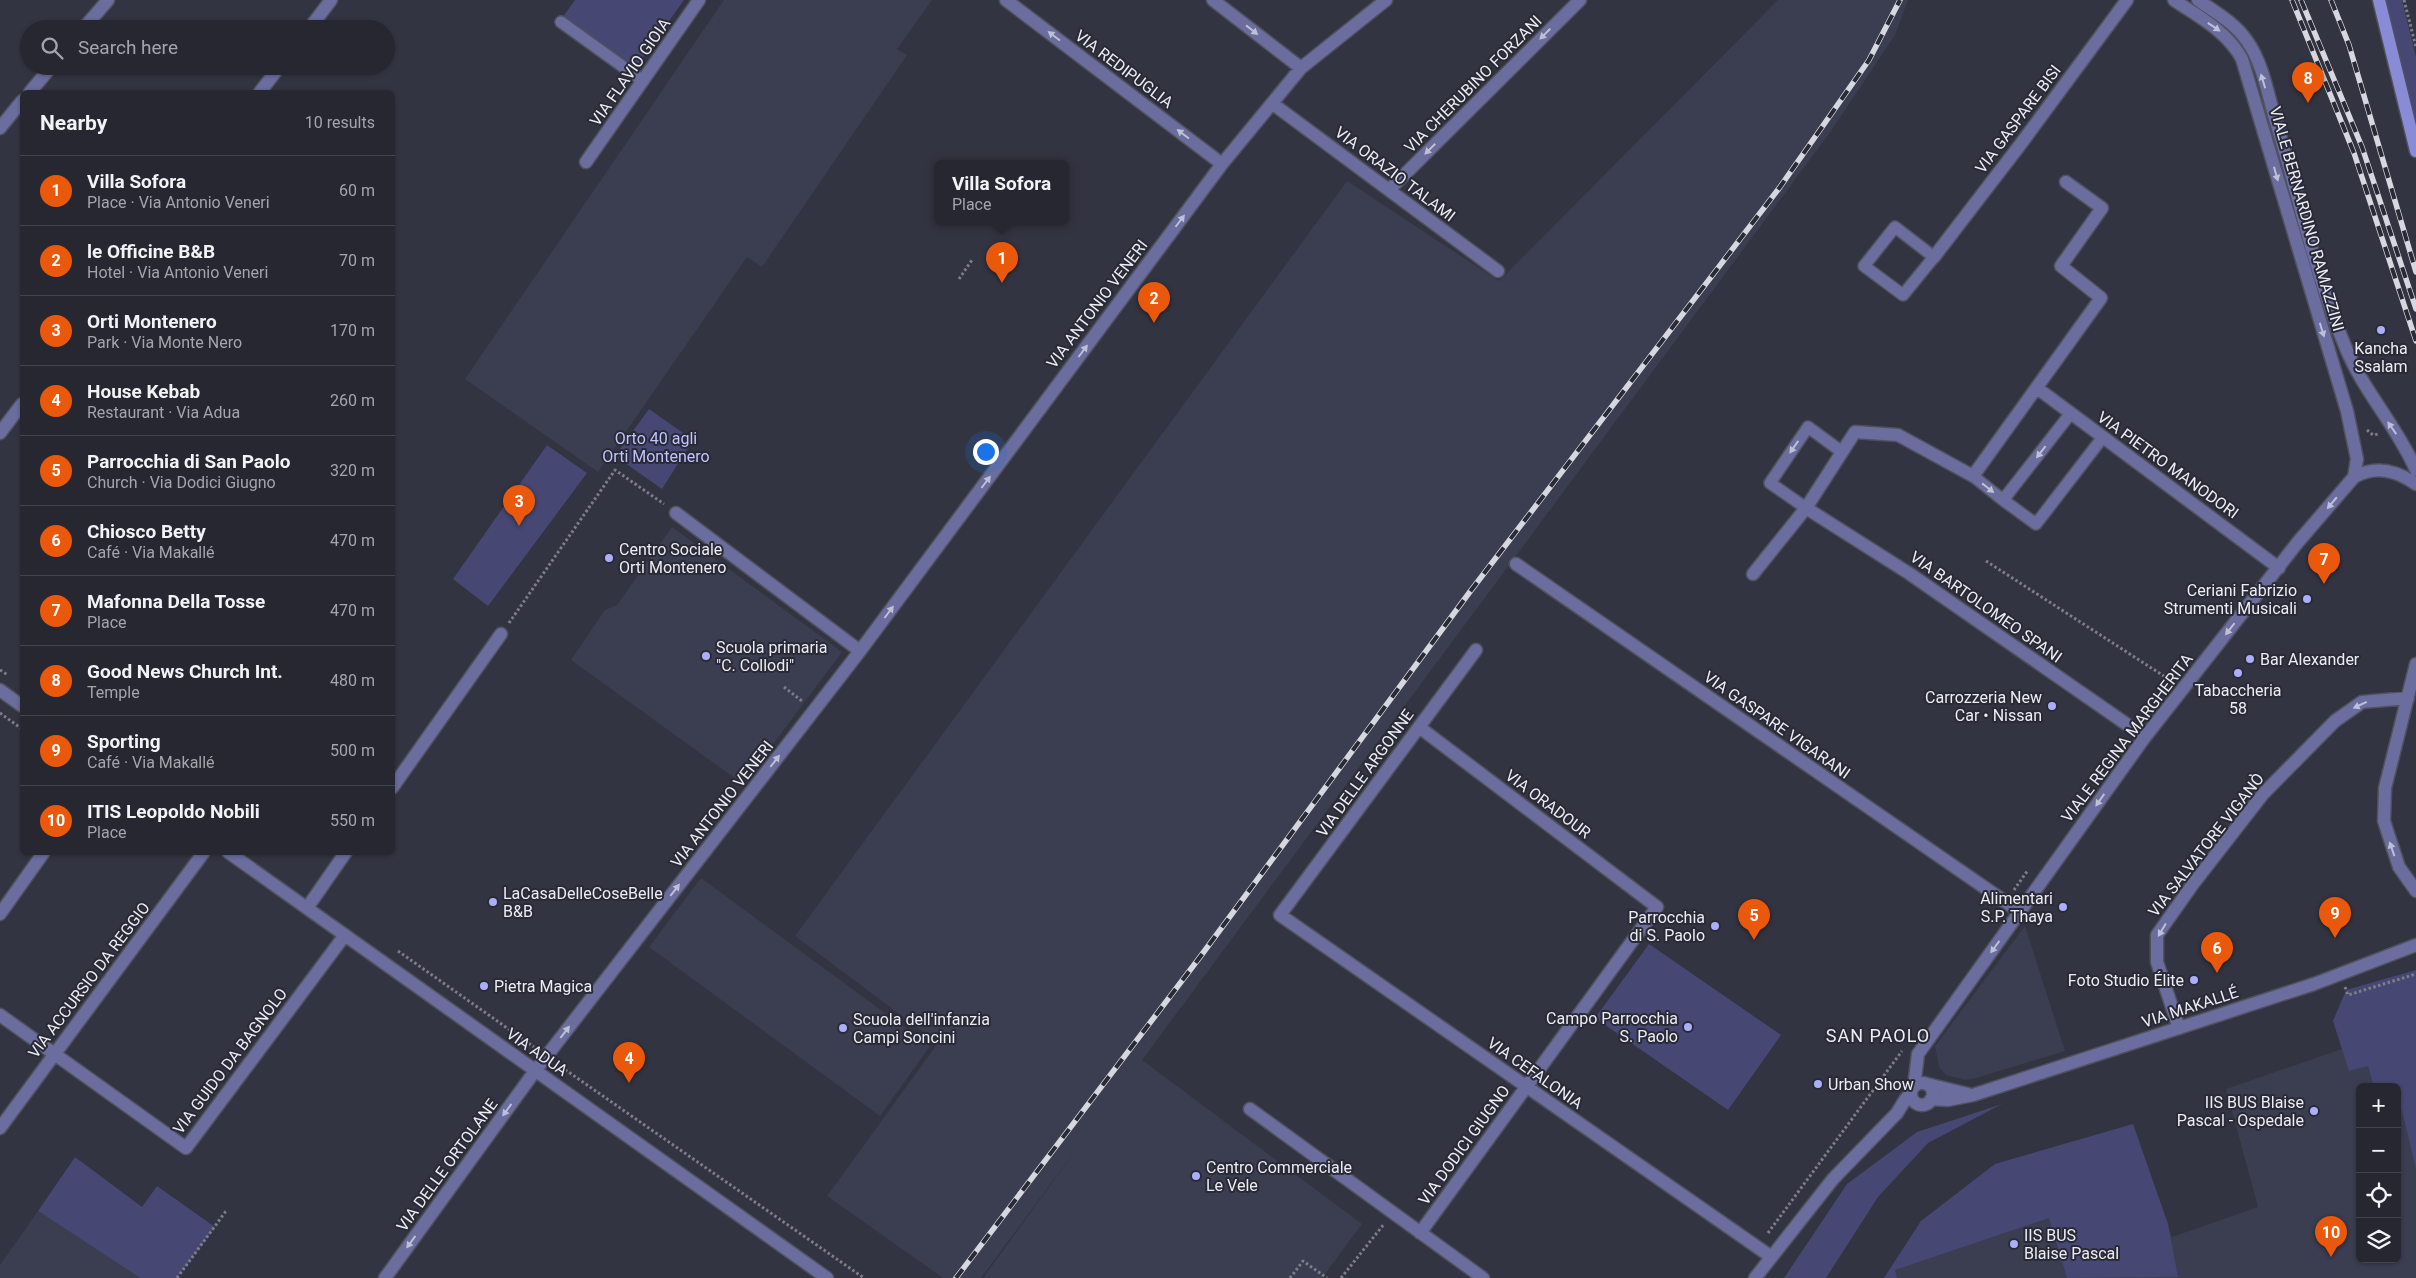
<!DOCTYPE html>
<meta charset="utf-8">
<style>
:root{--surface:#262731;--page:#32333d;--text:#f1f3f6;--muted:#a4a5ab;--line:#42444d;--accent:#ea580c}
body{margin:0;font-family:Roboto,sans-serif;background:var(--page);color:var(--text)}
.controls{position:absolute;right:15px;bottom:15px;display:grid;overflow:hidden;border-radius:8px;box-shadow:0 1px 4px #0004}
.controls button{width:45px;height:45px;display:grid;place-items:center;padding:0;border:0;border-bottom:1px solid var(--line);background:var(--surface);color:var(--text);font:25px sans-serif}
.you{position:absolute;left:985px;top:451px;width:18px;height:18px;margin:-12px;border:4px solid #fff;border-radius:50%;background:#1a73e8;box-shadow:0 0 0 8px #1a73e833}
.badge{display:grid;place-items:center;width:32px;height:32px;border-radius:50%;background:var(--accent);color:#fff;font-size:16px;font-weight:700}
.pin{position:absolute;translate:-50% -41px;filter:drop-shadow(0 1px 2px #0008)}
.pin::after{content:'';position:absolute;top:26px;width:18px;height:15px;background:inherit;clip-path:polygon(0 0,100% 0,50% 100%)}
.popup{position:absolute;left:934px;top:160px;width:135px;height:65px;box-sizing:border-box;display:grid;place-content:center;border-radius:8px;background:var(--surface);filter:drop-shadow(0 1px 4px #0005);font-size:16px;white-space:nowrap;color:var(--muted)}
.popup b{font-size:19px;color:var(--text)}
.popup::after{content:'';position:absolute;left:50%;top:100%;margin-left:-10px;border:10px solid transparent;border-top-color:var(--surface)}
.list{margin:0;padding:0;list-style:none}
h2{display:flex;justify-content:space-between;align-items:center;height:65px;margin:0;padding:0 20px;font-size:21px}
h2 small{font-size:16px;font-weight:400;color:var(--muted)}
.list li{display:grid;grid-template-columns:32px 1fr auto;gap:15px;align-items:center;box-sizing:border-box;height:70px;padding:0 20px;border-top:1px solid var(--line)}
.list b{display:block;font-size:19px;white-space:nowrap}
.list p{margin:0;font-size:16px;white-space:nowrap;color:var(--muted)}
.list em{font-size:16px;font-style:normal;color:var(--muted)}
.icon{flex:none;width:28px;height:28px;fill:none;stroke:currentColor;stroke-width:2;stroke-linecap:round;stroke-linejoin:round}
.map{position:relative;flex:none;width:2416px;height:1278px;overflow:hidden}
.search{position:absolute;background:var(--surface);box-shadow:0 1px 4px #0004;left:20px;top:20px;width:375px;height:55px;display:flex;align-items:center;gap:12px;box-sizing:border-box;padding:0 18px;border-radius:28px;color:var(--muted);font-size:19px}
.panel{position:absolute;background:var(--surface);box-shadow:0 1px 4px #0004;left:20px;top:90px;width:375px;height:765px;border-radius:8px}
.map>svg:first-child{display:block}
</style>
<div class="map">
<svg width="2416" height="1278" viewBox="0 0 2416 1278">
<rect width="100%" height="100%" fill="#333441"/>
<path fill="#3b3d50" fill-rule="evenodd" d="M 724,0 L 932,0 L 897,49 L 907,55 L 762,267 L 747,257 L 598,472 L 465,379 Z
M 1778,0 L 1908,0 L 1895,35 L 1831,131 L 1142,1060 L 1362,1224 L 1322,1278 L 983,1278 L 1081,1143 L 981,1278 L 943,1278 L 827,1196 L 938,1043 L 795,936 L 1347,181 L 1499,281 Z
M 672,527 L 842,652 L 743,784 L 571,660 L 605,610 L 617,605 Z
M 701,878 L 930,1046 L 880,1116 L 649,947 Z
M 2025,926 L 2065,1051 L 1976,1078 L 1965,1080 L 1946,1075 L 1939,1067 L 1935,1046 Z
M 2416,977 L 2416,1278 L 1884,1278 L 1921,1221 L 1995,1164 L 2133,1124 L 2172,1237 L 2258,1207 L 2226,1089 L 2342,1049 L 2333,1021 ZM 2360,1087 L 2397,1087 L 2397,1259 L 2360,1259 Z
M 38,1211 L 140,1278 L 0,1278 L 0,1265 Z"/>
<path fill="#464772" d="M 575,0 L 684,0 L 634,70 L 562,18 Z
M 2386,0 L 2402,0 L 2416,57 L 2416,122 Z
M 649,409 L 693,440 L 662,489 L 615,456 Z
M 547,445 L 587,473 L 488,606 L 453,579 Z
M 1649,944 L 1781,1035 L 1728,1110 L 1595,1018 Z
M 2416,970 L 2416,1169 L 2402,1111 L 2397,1113 L 2397,1087 L 2374,1087 L 2368,1066 L 2349,1071 L 2333,1021 L 2346,990 Z
M 2002,1104 L 1928,1143 L 1878,1197 L 1826,1278 L 1784,1278 L 1847,1184 L 1917,1132 Z
M 2133,1124 L 2168,1224 L 2178,1277 L 2067,1278 L 2049,1218 L 1895,1270 L 1897,1278 L 1884,1278 L 1921,1221 L 1995,1164 Z
M 75,1157 L 142,1207 L 157,1186 L 215,1227 L 177,1278 L 140,1278 L 38,1211 Z"/>
<g fill="none" stroke-linecap="round" stroke-linejoin="round">
<defs>
<path id="service" d="M 561,22 L 643,81
M 1895,227 L 1934,257 L 1903,295 L 1864,266 Z
M 2071,413 L 2003,500 L 2036,524 L 2103,437
M 1973,476 L 2003,500
M 1806,508 L 1770,483 L 1808,427 L 1842,452"/>
<path id="minor" d="M 1006,0 L 1222,164
M 1213,0 L 1301,68
M 2174,0 C 2199,17 2227,31 2242,59 L 2347,411 L 2357,459 L 2354,477
M 2198,0 C 2215,12 2235,23 2247,41 C 2263,63 2268,96 2276,122 C 2299,197 2315,274 2345,346 C 2363,391 2397,426 2416,470
M 83,29 L 108,0
M 309,29 L 331,0
M 30,92 L 52,66
M 260,92 L 280,66
M 1273,104 L 1498,271
M 0,128 L 22,101
M 586,162 L 699,0
M 1389,190 L 1580,0
M 1934,257 L 2020,145 L 2127,0
M 2037,388 L 2279,568
M 0,433 L 22,404
M 1806,508 L 1910,574 L 2145,737
M 676,513 L 860,651
M 1516,564 L 2020,912
M 1753,574 L 1806,508 L 1855,432 L 1898,435 L 1973,476 L 2101,298 L 2061,266 L 2102,208 L 2066,182
M 1476,650 L 1280,915 L 1770,1256
M 2416,664 L 2385,788 L 2384,821 L 2399,867 L 2416,891
M 0,690 L 22,706
M 1419,727 L 1657,907 L 1420,1233
M 392,788 L 501,634
M 228,852 L 827,1278
M 307,908 L 346,852
M 0,914 L 44,852
M 0,1015 L 186,1148 L 345,935
M 2179,1028 L 2157,962 L 2157,935 L 2193,884 L 2263,794 L 2335,721 L 2362,702 L 2408,698
M 1914,1086 L 1918,1054 L 2145,737 L 2298,542 L 2354,477 C 2376,465 2396,470 2416,484
M 1250,1109 L 1483,1278
M 0,1128 L 204,852
M 385,1278 L 535,1071 L 860,651 L 1222,164 L 1301,68 L 1386,0"/>
<path id="tertiary" d="M1911 1094a11 11 0 1 1 22 0a11 11 0 1 1-22 0Z
M 1927,1084 L 1968,1094
M 1931,1099 L 1948,1100 L 1973,1095 L 2314,984 L 2416,945
M 1755,1278 L 1833,1179 L 1897,1113 L 1905,1100 L 1911,1093"/>
<path id="secondary" d="M 2379,0 L 2416,151"/>
</defs>
<use href="#service" stroke="#50515e" stroke-width="14"/>
<use href="#minor" stroke="#50515e" stroke-width="15"/>
<use href="#tertiary" stroke="#50515e" stroke-width="15"/>
<use href="#secondary" stroke="#50515e" stroke-width="15"/>
<path stroke="#7d7e89" stroke-width="3" stroke-dasharray="2.5 2.5" stroke-linecap="butt" d="M 2404,0 L 2416,47
M 959,279 L 972,260
M 2367,430 L 2373,435 L 2379,434
M 1986,561 L 2170,680
M 509,623 L 615,470 L 664,504
M 0,670 L 8,675
M 784,687 L 802,701
M 0,713 L 22,729
M 2014,890 L 2028,870
M 398,951 L 534,1047
M 2345,987 L 2348,995 L 2416,974
M 557,1064 L 864,1278
M 1768,1233 L 1902,1051
M 177,1278 L 226,1211
M 1290,1278 L 1303,1261 L 1327,1278
M 1341,1278 L 1384,1224"/>
<use href="#service" stroke="#6a6d9d" stroke-width="11"/>
<use href="#minor" stroke="#6a6d9d" stroke-width="12"/>
<use href="#tertiary" stroke="#6a6d9d" stroke-width="12"/>
<use href="#secondary" stroke="#898bd7" stroke-width="12"/>
<defs>
<path id="rail" d="M 2292,0 L 2354,153 L 2416,341
M 2301,0 L 2362,147 L 2416,309
M 2331,0 L 2349,45 L 2416,272
M 956,1278 L 1200,957 L 1469,593 L 1780,187 L 1869,60 L 1900,0"/>
</defs>
<use href="#rail" stroke="#d6d7df" stroke-width="5.5"/>
<use href="#rail" stroke="#292a36" stroke-width="4" stroke-dasharray="11" stroke-linecap="butt"/>
</g>
<defs><path id="oneway-solid" d="M-6-.8H1V-3.2L6.5 0L1 3.2V.8H-6Z" transform="scale(1.25)"/></defs>
<g fill="#bec0d6">
<use href="#oneway-solid" transform="translate(2214 27) rotate(34)"/>
<use href="#oneway-solid" transform="translate(1252 30) rotate(38)"/>
<use href="#oneway-solid" transform="translate(1545 34) rotate(135)"/>
<use href="#oneway-solid" transform="translate(1054 36) rotate(-143)"/>
<use href="#oneway-solid" transform="translate(2263 81) rotate(-107)"/>
<use href="#oneway-solid" transform="translate(1183 134) rotate(-143)"/>
<use href="#oneway-solid" transform="translate(1430 149) rotate(135)"/>
<use href="#oneway-solid" transform="translate(2276 174) rotate(74)"/>
<use href="#oneway-solid" transform="translate(1180 221) rotate(-53)"/>
<use href="#oneway-solid" transform="translate(2322 330) rotate(73)"/>
<use href="#oneway-solid" transform="translate(1083 351) rotate(-53)"/>
<use href="#oneway-solid" transform="translate(2392 428) rotate(-125)"/>
<use href="#oneway-solid" transform="translate(1794 447) rotate(125)"/>
<use href="#oneway-solid" transform="translate(2041 452) rotate(128)"/>
<use href="#oneway-solid" transform="translate(986 482) rotate(-53)"/>
<use href="#oneway-solid" transform="translate(1988 488) rotate(38)"/>
<use href="#oneway-solid" transform="translate(2332 503) rotate(130)"/>
<use href="#oneway-solid" transform="translate(889 612) rotate(-53)"/>
<use href="#oneway-solid" transform="translate(2230 629) rotate(128)"/>
<use href="#oneway-solid" transform="translate(2360 705) rotate(155)"/>
<use href="#oneway-solid" transform="translate(775 761) rotate(-52)"/>
<use href="#oneway-solid" transform="translate(2100 800) rotate(125)"/>
<use href="#oneway-solid" transform="translate(2392 849) rotate(-109)"/>
<use href="#oneway-solid" transform="translate(675 890) rotate(-52)"/>
<use href="#oneway-solid" transform="translate(2162 930) rotate(121)"/>
<use href="#oneway-solid" transform="translate(1995 947) rotate(126)"/>
<use href="#oneway-solid" transform="translate(565 1032) rotate(-52)"/>
<use href="#oneway-solid" transform="translate(507 1110) rotate(126)"/>
<use href="#oneway-solid" transform="translate(411 1242) rotate(126)"/>
</g>
<g fill="#abaffb" stroke="#292a36" stroke-width="2">
<circle cx="2381" cy="330" r="5"/>
<circle cx="609" cy="558" r="5"/>
<circle cx="2307" cy="599" r="5"/>
<circle cx="706" cy="656" r="5"/>
<circle cx="2250" cy="659" r="5"/>
<circle cx="2238" cy="673" r="5"/>
<circle cx="2052" cy="706" r="5"/>
<circle cx="493" cy="902" r="5"/>
<circle cx="2063" cy="907" r="5"/>
<circle cx="1715" cy="926" r="5"/>
<circle cx="2194" cy="980" r="5"/>
<circle cx="484" cy="986" r="5"/>
<circle cx="1688" cy="1027" r="5"/>
<circle cx="843" cy="1028" r="5"/>
<circle cx="1818" cy="1084" r="5"/>
<circle cx="2314" cy="1111" r="5"/>
<circle cx="1196" cy="1176" r="5"/>
<circle cx="2014" cy="1244" r="5"/>
</g>
<g text-anchor="middle" dominant-baseline="central" stroke-width="4" stroke-linejoin="round" paint-order="stroke">
<g font-size="16" fill="#ebecf4" stroke="#292a36">
<text transform="translate(1124 69) rotate(37)">VIA REDIPUGLIA</text>
<text transform="translate(630 72) rotate(-55)">VIA FLAVIO GIOIA</text>
<text transform="translate(1473 84) rotate(-45)">VIA CHERUBINO FORZANI</text>
<text transform="translate(2018 119) rotate(-53)">VIA GASPARE BISI</text>
<text transform="translate(1395 174) rotate(37)">VIA ORAZIO TALAMI</text>
<text transform="translate(2307 219) rotate(74)">VIALE BERNARDINO RAMAZZINI</text>
<text transform="translate(1097 304) rotate(-53)">VIA ANTONIO VENERI</text>
<text transform="translate(2168 465) rotate(36)">VIA PIETRO MANODORI</text>
<text transform="translate(1986 607) rotate(35)">VIA BARTOLOMEO SPANI</text>
<text transform="translate(1777 725) rotate(35)">VIA GASPARE VIGARANI</text>
<text transform="translate(2127 738) rotate(-53)">VIALE REGINA MARGHERITA</text>
<text transform="translate(1365 773) rotate(-54)">VIA DELLE ARGONNE</text>
<text transform="translate(722 804) rotate(-52)">VIA ANTONIO VENERI</text>
<text transform="translate(1548 804) rotate(37)">VIA ORADOUR</text>
<text transform="translate(2206 845) rotate(-52)">VIA SALVATORE VIGANÒ</text>
<text transform="translate(89 980) rotate(-53)">VIA ACCURSIO DA REGGIO</text>
<text transform="translate(2190 1007) rotate(-18)">VIA MAKALLÉ</text>
<text transform="translate(537 1052) rotate(35)">VIA ADUA</text>
<text transform="translate(230 1061) rotate(-53)">VIA GUIDO DA BAGNOLO</text>
<text transform="translate(1535 1073) rotate(35)">VIA CEFALONIA</text>
<text transform="translate(1464 1145) rotate(-54)">VIA DODICI GIUGNO</text>
<text transform="translate(447 1165) rotate(-54)">VIA DELLE ORTOLANE</text>
</g>
<g font-size="16" fill="#ebecf4" stroke="#292a36" text-anchor="start">
<text x="2381" y="348" text-anchor="middle">Kancha<tspan x="2381" dy="18">Ssalam</tspan></text>
<text x="619" y="549">Centro Sociale<tspan x="619" dy="18">Orti Montenero</tspan></text>
<text x="2297" y="590" text-anchor="end">Ceriani Fabrizio<tspan x="2297" dy="18">Strumenti Musicali</tspan></text>
<text x="716" y="647">Scuola primaria<tspan x="716" dy="18">"C. Collodi"</tspan></text>
<text x="2260" y="659">Bar Alexander</text>
<text x="2238" y="690" text-anchor="middle">Tabaccheria<tspan x="2238" dy="18">58</tspan></text>
<text x="2042" y="697" text-anchor="end">Carrozzeria New<tspan x="2042" dy="18">Car • Nissan</tspan></text>
<text x="503" y="893">LaCasaDelleCoseBelle<tspan x="503" dy="18">B&amp;B</tspan></text>
<text x="2053" y="898" text-anchor="end">Alimentari<tspan x="2053" dy="18">S.P. Thaya</tspan></text>
<text x="1705" y="917" text-anchor="end">Parrocchia<tspan x="1705" dy="18">di S. Paolo</tspan></text>
<text x="2184" y="980" text-anchor="end">Foto Studio Élite</text>
<text x="494" y="986">Pietra Magica</text>
<text x="1678" y="1018" text-anchor="end">Campo Parrocchia<tspan x="1678" dy="18">S. Paolo</tspan></text>
<text x="853" y="1019">Scuola dell'infanzia<tspan x="853" dy="18">Campi Soncini</tspan></text>
<text x="1828" y="1084">Urban Show</text>
<text x="2304" y="1102" text-anchor="end">IIS BUS Blaise<tspan x="2304" dy="18">Pascal - Ospedale</tspan></text>
<text x="1206" y="1167">Centro Commerciale<tspan x="1206" dy="18">Le Vele</tspan></text>
<text x="2024" y="1235">IIS BUS<tspan x="2024" dy="18">Blaise Pascal</tspan></text>
</g>
<g font-size="16" fill="#c1c5ff" stroke="#292a36">
<text x="656" y="438">Orto 40 agli<tspan x="656" dy="18">Orti Montenero</tspan></text>
</g>
<g font-size="18" letter-spacing="1" fill="#ebecf4" stroke="#292a36">
<text x="1878" y="1035">SAN PAOLO</text>
</g>
</g>
</svg>
<div class="controls">
<button>+</button>
<button>−</button>
<button><svg class="icon" aria-label="locate" viewBox="0 0 24 24"><circle cx="12" cy="12" r="6"/><path d="M12 2v4M12 18v4M2 12h4M18 12h4"/></svg></button>
<button><svg class="icon" aria-label="layers" viewBox="0 0 24 24"><path d="M12 4l9 5-9 5-9-5zM3 14l9 5 9-5"/></svg></button>
</div>
<div class="you"></div>
<div class="pin badge" style="left:1002px;top:283px">1</div>
<div class="popup"><b>Villa Sofora</b>Place</div>
<div class="pin badge" style="left:1154px;top:323px">2</div>
<div class="pin badge" style="left:519px;top:526px">3</div>
<div class="pin badge" style="left:629px;top:1083px">4</div>
<div class="pin badge" style="left:1754px;top:940px">5</div>
<div class="pin badge" style="left:2217px;top:973px">6</div>
<div class="pin badge" style="left:2324px;top:584px">7</div>
<div class="pin badge" style="left:2308px;top:103px">8</div>
<div class="pin badge" style="left:2335px;top:938px">9</div>
<div class="pin badge" style="left:2331px;top:1257px">10</div>
<div class="search"><svg class="icon" aria-label="search" viewBox="0 0 24 24"><circle cx="10" cy="10" r="6"/><path d="M15 15l6 6"/></svg>Search here</div>
<section class="panel">
<h2>Nearby<small>10 results</small></h2>
<ul class="list">
<li><span class="badge">1</span><div><b>Villa Sofora</b><p>Place · Via Antonio Veneri</p></div><em>60 m</em></li>
<li><span class="badge">2</span><div><b>le Officine B&amp;B</b><p>Hotel · Via Antonio Veneri</p></div><em>70 m</em></li>
<li><span class="badge">3</span><div><b>Orti Montenero</b><p>Park · Via Monte Nero</p></div><em>170 m</em></li>
<li><span class="badge">4</span><div><b>House Kebab</b><p>Restaurant · Via Adua</p></div><em>260 m</em></li>
<li><span class="badge">5</span><div><b>Parrocchia di San Paolo</b><p>Church · Via Dodici Giugno</p></div><em>320 m</em></li>
<li><span class="badge">6</span><div><b>Chiosco Betty</b><p>Café · Via Makallé</p></div><em>470 m</em></li>
<li><span class="badge">7</span><div><b>Mafonna Della Tosse</b><p>Place</p></div><em>470 m</em></li>
<li><span class="badge">8</span><div><b>Good News Church Int.</b><p>Temple</p></div><em>480 m</em></li>
<li><span class="badge">9</span><div><b>Sporting</b><p>Café · Via Makallé</p></div><em>500 m</em></li>
<li><span class="badge">10</span><div><b>ITIS Leopoldo Nobili</b><p>Place</p></div><em>550 m</em></li>
</ul>
</section>
</div>
